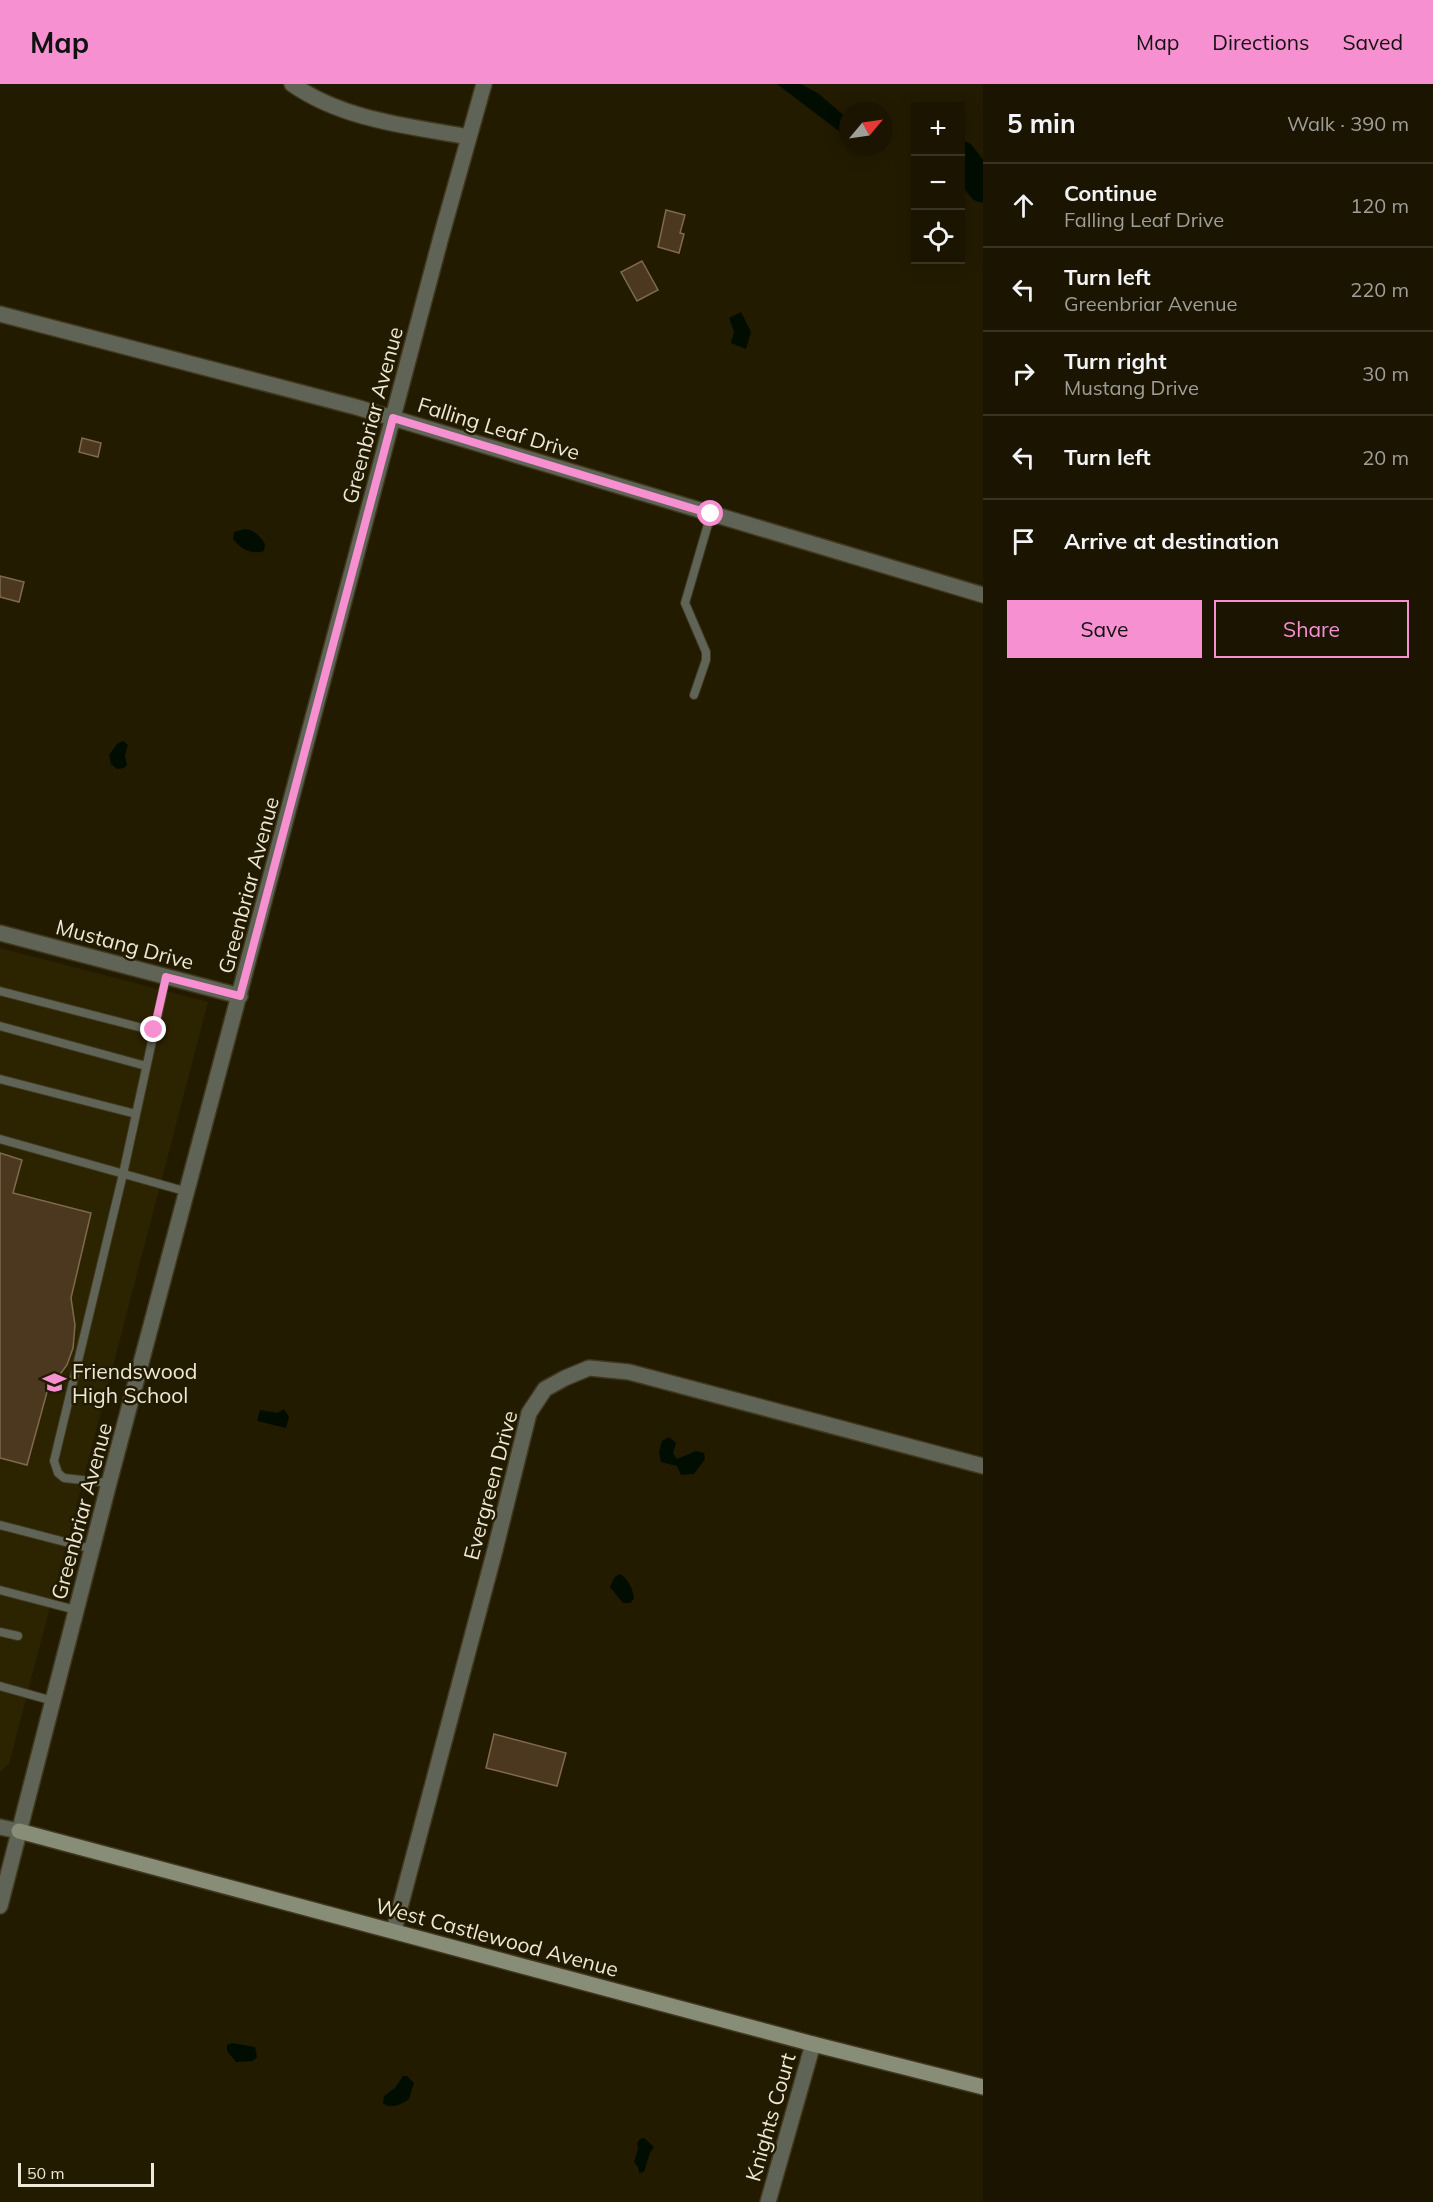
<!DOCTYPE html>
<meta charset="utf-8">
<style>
:root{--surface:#1a1400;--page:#27210f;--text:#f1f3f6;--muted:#9f9e99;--line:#383322;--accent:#f690d0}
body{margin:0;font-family:Mulish,sans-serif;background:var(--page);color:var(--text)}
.controls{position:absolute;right:18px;top:18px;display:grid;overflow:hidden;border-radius:0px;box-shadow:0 3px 15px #0003}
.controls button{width:54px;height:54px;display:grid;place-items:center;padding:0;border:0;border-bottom:2px solid var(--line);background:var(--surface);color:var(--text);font:30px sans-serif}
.compass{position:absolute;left:839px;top:18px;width:54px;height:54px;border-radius:50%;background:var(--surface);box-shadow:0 3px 15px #0003;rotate:61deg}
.scale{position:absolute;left:18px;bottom:15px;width:136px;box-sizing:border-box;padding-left:6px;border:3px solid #ede8d7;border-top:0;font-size:16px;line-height:21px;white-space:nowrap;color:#ede8d7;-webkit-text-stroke:4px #231b00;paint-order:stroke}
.stop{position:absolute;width:18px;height:18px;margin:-14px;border:4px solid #f690d0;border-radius:50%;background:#fff}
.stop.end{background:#f690d0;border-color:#fff;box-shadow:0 2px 6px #0008}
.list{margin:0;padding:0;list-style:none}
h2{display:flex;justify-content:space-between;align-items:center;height:78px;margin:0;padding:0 24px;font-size:26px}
h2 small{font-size:20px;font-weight:400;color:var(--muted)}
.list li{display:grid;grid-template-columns:39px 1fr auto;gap:18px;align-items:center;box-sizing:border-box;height:84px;padding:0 24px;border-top:2px solid var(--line)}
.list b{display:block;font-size:22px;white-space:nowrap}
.list p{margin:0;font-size:20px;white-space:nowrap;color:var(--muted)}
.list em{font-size:20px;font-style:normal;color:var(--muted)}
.actions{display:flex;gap:12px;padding:18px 24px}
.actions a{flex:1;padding:14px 0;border:2px solid var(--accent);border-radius:0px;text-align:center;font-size:21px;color:var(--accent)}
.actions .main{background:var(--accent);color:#111}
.icon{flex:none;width:33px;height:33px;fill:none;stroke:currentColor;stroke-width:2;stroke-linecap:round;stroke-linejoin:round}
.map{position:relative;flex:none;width:983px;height:2118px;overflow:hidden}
header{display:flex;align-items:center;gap:36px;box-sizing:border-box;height:84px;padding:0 30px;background:var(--accent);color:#111}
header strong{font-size:28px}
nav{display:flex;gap:33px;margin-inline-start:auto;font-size:21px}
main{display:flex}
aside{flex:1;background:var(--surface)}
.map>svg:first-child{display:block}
</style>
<header>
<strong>Map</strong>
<nav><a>Map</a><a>Directions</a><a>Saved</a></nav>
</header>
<main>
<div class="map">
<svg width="983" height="2118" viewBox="0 0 983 2118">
<rect width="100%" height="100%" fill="#231b00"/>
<path fill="#2c2300" d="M 0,864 L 208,918 L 9,1680 L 0,1688 Z"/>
<path fill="#000d00" d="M 777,0 L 801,0 L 819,10 L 848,35 L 848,54 Z
M 741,228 L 751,248 L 746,265 L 731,259 L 734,248 L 729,234 Z
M 245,445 C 254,446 260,452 265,460 L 264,467 C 251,471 241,465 233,455 L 234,448 Z
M 123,657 L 128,661 L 125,671 L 127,681 L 124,684 L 117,685 L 111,680 L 109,671 L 117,660 Z
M 284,1325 L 289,1333 L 286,1344 L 257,1337 L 260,1326 L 277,1329 Z
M 669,1353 L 676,1359 L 673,1369 L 677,1375 L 696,1367 L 704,1369 L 705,1375 L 694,1390 L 681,1391 L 677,1382 L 661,1378 L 659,1368 L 662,1357 Z
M 619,1490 C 627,1492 634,1507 634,1515 L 630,1519 L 623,1519 L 610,1503 L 614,1494 Z
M 232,1959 L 255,1963 L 257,1973 L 253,1977 L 236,1978 L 227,1967 L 227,1961 Z
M 403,1992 L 407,1992 L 414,1999 L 409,2015 C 403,2020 390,2026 383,2019 L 384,2012 L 395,2004 Z
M 644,2054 L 654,2063 L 650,2069 L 644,2088 L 639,2089 L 638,2083 L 634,2078 L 638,2065 L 637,2059 L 640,2055 Z"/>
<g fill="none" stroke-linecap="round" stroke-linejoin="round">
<path stroke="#000d00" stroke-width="33" d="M 960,73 L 983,102"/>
</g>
<path fill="#4b381f" stroke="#7f6a4f" stroke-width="1.5" d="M 666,126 L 685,131 L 680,149 L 684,150 L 679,169 L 658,163 Z
M 642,177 L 658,206 L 637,217 L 621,188 Z
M 82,354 L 101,359 L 98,373 L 79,368 Z
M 0,492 L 24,498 L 19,518 L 0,513 Z
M 0,1069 L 22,1076 L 13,1109 L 91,1129 L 71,1214 L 75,1241 L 73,1264 L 67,1281 L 47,1308 L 27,1381 L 0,1374 Z
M 494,1650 L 566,1669 L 557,1702 L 486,1684 Z"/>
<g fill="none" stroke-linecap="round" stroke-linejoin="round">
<defs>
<path id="lane" d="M 694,611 L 706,576 L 706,568 L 685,519 L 711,430
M 0,907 L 154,947
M 0,942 L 146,982
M 0,995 L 136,1030
M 0,1055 L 188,1108
M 109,1399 L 64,1394 L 58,1389 L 54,1377 L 123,1090 L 166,893
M 0,1441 L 92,1465
M 0,1506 L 76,1526
M 0,1548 L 18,1552
M 0,1602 L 53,1617"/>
<path id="street" d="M 292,0 C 343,36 409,42 469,53
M 0,230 L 356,323 L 983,511
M 0,849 L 240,912
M 0,1743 L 19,1747
M 0,1822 L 109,1399 L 441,153 L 484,0
M 394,1846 L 495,1466 L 529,1329 L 545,1305 L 565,1294 L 589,1284 L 629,1288 L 983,1382
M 768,2118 L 813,1960"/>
<path id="secondary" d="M 19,1747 L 813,1960 L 983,2003"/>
</defs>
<use href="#lane" stroke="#3f381e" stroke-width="10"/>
<use href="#street" stroke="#3f381e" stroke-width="18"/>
<use href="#secondary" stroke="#3f381e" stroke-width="18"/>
<use href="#lane" stroke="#606456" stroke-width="8"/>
<use href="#street" stroke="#606456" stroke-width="15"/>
<use href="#secondary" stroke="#888d77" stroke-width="15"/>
</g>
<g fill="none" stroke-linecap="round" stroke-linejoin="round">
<path stroke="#f690d0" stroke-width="8" d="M 154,946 L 166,893 L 240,912 L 393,334 L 711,430"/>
</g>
<defs>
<symbol id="school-bare" viewBox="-9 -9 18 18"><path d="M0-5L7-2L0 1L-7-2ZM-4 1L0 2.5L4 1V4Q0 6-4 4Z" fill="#f690d0" stroke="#231b00" stroke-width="2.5" paint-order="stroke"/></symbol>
</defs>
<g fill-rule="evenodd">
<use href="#school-bare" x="38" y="1282" width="33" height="33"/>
</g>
<g text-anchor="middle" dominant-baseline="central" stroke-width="5" stroke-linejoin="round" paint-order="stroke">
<g font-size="21" fill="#ede8d7" stroke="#231b00">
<text transform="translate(372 331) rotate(-75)">Greenbriar Avenue</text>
<text transform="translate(499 344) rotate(17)">Falling Leaf Drive</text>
<text transform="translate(248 801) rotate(-75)">Greenbriar Avenue</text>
<text transform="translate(125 860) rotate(15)">Mustang Drive</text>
<text transform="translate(490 1401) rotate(-75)">Evergreen Drive</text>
<text transform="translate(81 1427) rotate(-75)">Greenbriar Avenue</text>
<text transform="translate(497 1853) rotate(15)">West Castlewood Avenue</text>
<text transform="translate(770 2033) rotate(-74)">Knights Court</text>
</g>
<g font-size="21" fill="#ede8d7" stroke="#231b00" text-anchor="start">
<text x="72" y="1287">Friendswood<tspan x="72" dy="24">High School</tspan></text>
</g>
</g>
</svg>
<div class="controls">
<button>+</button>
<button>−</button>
<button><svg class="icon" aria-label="locate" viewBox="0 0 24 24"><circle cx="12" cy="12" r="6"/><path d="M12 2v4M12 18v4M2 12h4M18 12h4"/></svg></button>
</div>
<svg class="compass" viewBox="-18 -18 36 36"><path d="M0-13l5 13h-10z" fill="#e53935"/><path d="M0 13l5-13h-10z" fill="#9f9e99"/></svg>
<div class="scale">50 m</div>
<div class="stop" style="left:711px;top:430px"></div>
<div class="stop end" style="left:154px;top:946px"></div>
</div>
<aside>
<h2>5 min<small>Walk · 390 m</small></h2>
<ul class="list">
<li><svg class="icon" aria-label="ahead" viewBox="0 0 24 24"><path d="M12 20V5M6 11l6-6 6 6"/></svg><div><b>Continue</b><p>Falling Leaf Drive</p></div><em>120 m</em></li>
<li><svg class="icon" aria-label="left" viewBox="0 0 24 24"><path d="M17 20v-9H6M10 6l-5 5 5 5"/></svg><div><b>Turn left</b><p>Greenbriar Avenue</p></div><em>220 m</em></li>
<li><svg class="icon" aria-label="right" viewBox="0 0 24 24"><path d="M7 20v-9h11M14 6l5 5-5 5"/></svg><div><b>Turn right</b><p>Mustang Drive</p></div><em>30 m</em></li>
<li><svg class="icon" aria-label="left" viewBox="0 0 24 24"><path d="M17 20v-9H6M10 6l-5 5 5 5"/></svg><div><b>Turn left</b></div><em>20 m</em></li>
<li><svg class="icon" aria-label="arrive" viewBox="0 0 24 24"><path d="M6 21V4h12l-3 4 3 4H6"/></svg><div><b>Arrive at destination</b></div></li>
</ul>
<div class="actions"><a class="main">Save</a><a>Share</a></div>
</aside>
</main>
